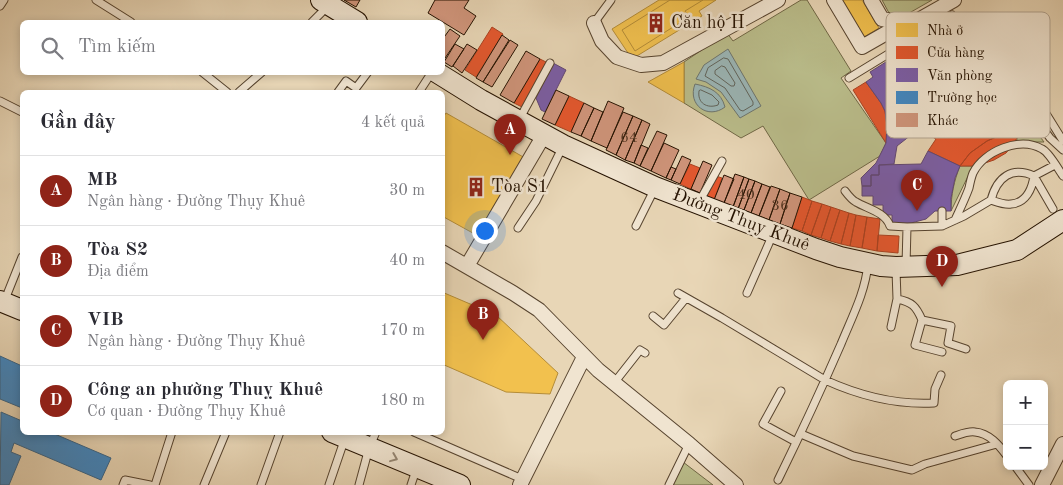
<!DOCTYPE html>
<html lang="vi">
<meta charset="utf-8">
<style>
:root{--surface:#fff;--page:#f7f7f7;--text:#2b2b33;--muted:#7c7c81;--line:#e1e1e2;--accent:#8f2418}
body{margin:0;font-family:"Old Standard TT",serif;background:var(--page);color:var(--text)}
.controls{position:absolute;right:15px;bottom:15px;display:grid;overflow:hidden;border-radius:8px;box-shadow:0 2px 8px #0003}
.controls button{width:45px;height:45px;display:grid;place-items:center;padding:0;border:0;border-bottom:1px solid var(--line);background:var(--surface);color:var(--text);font:25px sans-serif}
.you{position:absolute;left:484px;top:230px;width:18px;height:18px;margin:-12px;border:4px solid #fff;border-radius:50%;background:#1a73e8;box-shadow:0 0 0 8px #1a73e833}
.badge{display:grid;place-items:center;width:32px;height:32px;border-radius:50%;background:var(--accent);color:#fff;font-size:16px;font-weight:700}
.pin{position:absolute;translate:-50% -41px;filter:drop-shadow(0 1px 2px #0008)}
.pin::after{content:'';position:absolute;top:26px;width:18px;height:15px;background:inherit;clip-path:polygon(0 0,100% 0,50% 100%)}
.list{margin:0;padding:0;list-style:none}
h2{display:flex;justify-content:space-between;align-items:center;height:65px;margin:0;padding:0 20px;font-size:21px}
h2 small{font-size:16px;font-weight:400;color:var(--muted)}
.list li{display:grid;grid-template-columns:32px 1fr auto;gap:15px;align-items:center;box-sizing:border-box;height:70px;padding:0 20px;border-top:1px solid var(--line)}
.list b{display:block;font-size:19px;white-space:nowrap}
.list p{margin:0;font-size:16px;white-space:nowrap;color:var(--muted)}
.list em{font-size:16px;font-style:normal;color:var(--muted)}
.icon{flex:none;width:28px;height:28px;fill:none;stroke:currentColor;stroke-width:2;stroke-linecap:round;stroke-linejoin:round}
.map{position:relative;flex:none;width:1063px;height:485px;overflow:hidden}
.search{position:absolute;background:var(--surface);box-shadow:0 2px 8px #0003;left:20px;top:20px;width:425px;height:55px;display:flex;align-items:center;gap:12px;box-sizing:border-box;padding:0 18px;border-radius:8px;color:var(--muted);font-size:19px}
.panel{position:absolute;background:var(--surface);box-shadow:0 2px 8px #0003;left:20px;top:90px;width:425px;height:345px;border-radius:8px}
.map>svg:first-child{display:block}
</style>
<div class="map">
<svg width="1063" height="485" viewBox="0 0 1063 485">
<rect width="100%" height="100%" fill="#e8d6b6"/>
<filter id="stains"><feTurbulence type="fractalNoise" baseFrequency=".004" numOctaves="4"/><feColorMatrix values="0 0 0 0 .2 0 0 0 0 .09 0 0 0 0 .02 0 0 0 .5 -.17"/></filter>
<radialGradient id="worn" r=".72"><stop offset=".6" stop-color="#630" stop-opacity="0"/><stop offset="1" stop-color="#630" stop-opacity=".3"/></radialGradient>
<path fill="#babd8b" stroke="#706846" d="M 801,0 L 807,0 L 851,71 L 841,78 L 886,143 L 880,156 L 809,200 L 763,126 L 741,138 L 684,103 L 684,62 L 727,33 L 733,41 Z
M 882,0 L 932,0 L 904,16 L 889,13 Z
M 1021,118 L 1032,126 L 1044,142 L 1016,142 L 1021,128 Z
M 960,166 L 973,166 L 951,211 C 951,195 954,181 960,166 Z
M 683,462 L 713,485 L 673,485 Z"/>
<path fill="#9bb7b8" stroke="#6c756f" d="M 728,49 L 761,106 L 740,118 L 721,92 L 706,82 L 696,79 L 704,65 Z
M 695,84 C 710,87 721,92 725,107 C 708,120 687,105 695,84 Z"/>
<path fill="#f2c14e" stroke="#b48c37" d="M 659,0 L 716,0 L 699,11 L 702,16 L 632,59 L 612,29 Z
M 670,0 L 703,0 L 685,11 L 689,17 L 635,51 L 622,30 Z
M 841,0 L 862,0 L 879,28 L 864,37 Z
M 684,62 L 684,103 L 648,82 Z
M 446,113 L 525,158 L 480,237 L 442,216 L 442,119 Z
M 442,292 L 496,315 L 558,373 L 550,394 L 506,392 L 442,364 Z"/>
<path fill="#e4572e" stroke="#ab4220" d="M 492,27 L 503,34 L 476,77 L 465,70 Z
M 540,59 L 548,63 L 522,107 L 514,103 Z
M 1010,81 L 1011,89 L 1020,89 L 1021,128 L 1012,130 L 987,141 L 970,153 L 960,166 L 928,151 L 936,139 L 929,135 L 935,121 L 945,110 L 961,97 L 978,88 L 996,82 Z
M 866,82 L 881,103 L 885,111 L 887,126 L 886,143 L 853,90 Z
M 569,96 L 584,103 L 571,132 L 555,125 Z
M 1021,128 L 1015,142 L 1006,153 L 994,160 L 976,166 L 960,166 L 970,153 L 987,141 L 1012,130 Z
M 690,164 L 700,168 L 691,189 L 680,184 Z
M 713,175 L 722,178 L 714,200 L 704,196 Z
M 802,197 L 812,201 L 802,231 L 792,228 Z
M 812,201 L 822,204 L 811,235 L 802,231 Z
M 822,204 L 831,207 L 821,238 L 811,235 Z
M 831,207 L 840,210 L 830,241 L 821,238 Z
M 840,210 L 849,213 L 841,244 L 830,241 Z
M 849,213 L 856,215 L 850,246 L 841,244 Z
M 856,215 L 867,217 L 862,248 L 850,246 Z
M 867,217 L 880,219 L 877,251 L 862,248 Z
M 878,235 L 899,236 L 898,253 L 877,251 Z"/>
<path fill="#7b5ea7" stroke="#614775" d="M 940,28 L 981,87 L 961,97 L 945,110 L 935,121 L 929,135 L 911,135 L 897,146 L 894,164 L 879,165 L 879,175 L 871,175 L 871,186 L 862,186 L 861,178 L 876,163 L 886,143 L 887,126 L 885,111 L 881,103 L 866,82 L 873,77 L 870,72 Z
M 553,63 L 566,70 L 545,112 L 541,110 L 536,98 Z
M 928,151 L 960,166 L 955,178 L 951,198 L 951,211 L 935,211 L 926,219 L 911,223 L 892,224 L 892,215 L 883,215 L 883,205 L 873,205 L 873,196 L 862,196 L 862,186 L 871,186 L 871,175 L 879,175 L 879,165 L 921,164 Z"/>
<path fill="#3f88c5" stroke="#37658a" d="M 0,356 L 22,366 L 22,408 L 0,399 Z
M 1,412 L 22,421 L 22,432 L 50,432 L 111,458 L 101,480 L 14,443 L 11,452 L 21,456 L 9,485 L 0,485 Z"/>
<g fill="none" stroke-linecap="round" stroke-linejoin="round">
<path stroke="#60645c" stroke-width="1" d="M 724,58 L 728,59 L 753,102 L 753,105 L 743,111 L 740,110 L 725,88 L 705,76 L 708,68 Z
M 722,66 L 725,67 L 735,83 L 734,86 L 731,86 L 715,74 L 715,71 Z
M 701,90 L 712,95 L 719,102 L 718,105 C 707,109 697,103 699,91 Z"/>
</g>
<path fill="#d0957b" stroke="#251201" d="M 344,0 L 360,0 L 356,7 Z
M 435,0 L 469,0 L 464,8 L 476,16 L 464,35 L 428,13 Z
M 450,29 L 460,36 L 443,61 L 442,40 Z
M 502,35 L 509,40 L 483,82 L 476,78 Z
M 510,40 L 518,45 L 492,87 L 483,82 Z
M 455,44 L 464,49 L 452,67 L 444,62 Z
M 467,44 L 477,50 L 462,73 L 453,66 Z
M 526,51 L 540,59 L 514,103 L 500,95 Z
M 556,90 L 569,96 L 555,125 L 542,119 Z
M 608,101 L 624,108 L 607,148 L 591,141 Z
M 584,103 L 594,108 L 581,136 L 571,132 Z
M 594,108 L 603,112 L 591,141 L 581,136 Z
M 623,112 L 633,116 L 616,155 L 606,150 Z
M 633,116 L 642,120 L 625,160 L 616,155 Z
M 642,120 L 650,124 L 634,163 L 625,160 Z
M 657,131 L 667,135 L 651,171 L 640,166 Z
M 664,143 L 679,150 L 666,178 L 651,171 Z
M 641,145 L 648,148 L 640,166 L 634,163 Z
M 682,156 L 691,160 L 680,184 L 671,180 Z
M 703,161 L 712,165 L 700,193 L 691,189 Z
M 671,167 L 676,169 L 671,180 L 666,178 Z
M 735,174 L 744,177 L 733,207 L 724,203 Z
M 724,175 L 734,179 L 724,203 L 714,200 Z
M 744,177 L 749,179 L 738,209 L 733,207 Z
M 749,179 L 755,181 L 744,210 L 738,209 Z
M 755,181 L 762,184 L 751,213 L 744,210 Z
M 762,184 L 770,187 L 759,216 L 751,213 Z
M 771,186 L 780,189 L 769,220 L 759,216 Z
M 780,189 L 790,193 L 780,224 L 769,220 Z
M 790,193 L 802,197 L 792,228 L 780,224 Z"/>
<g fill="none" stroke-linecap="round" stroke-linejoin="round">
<defs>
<path id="lane" d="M 96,0 L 131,22
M 0,6 L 4,0
M 312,22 L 327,7
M 594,23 L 611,0
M 202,72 L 227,92
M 849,78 L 952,15 L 993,75 L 1004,72 L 1020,83 L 1042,107 L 1063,141
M 239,92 L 262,72
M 338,92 L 346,81 L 356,88 L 368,72
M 419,92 L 432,72
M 0,101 L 22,112
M 520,118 L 550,63
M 1042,127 L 1050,138 L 1063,150
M 845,191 C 848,195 852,200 856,202 C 868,209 885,212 890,226 L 907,227 L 942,226 L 964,216 L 991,200 C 997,177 1012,166 1034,176 C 1032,189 1026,203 1011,204 C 1004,205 997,202 991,200
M 699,202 L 722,161
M 1053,209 L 1034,176 L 1055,165
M 942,211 L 942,226
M 955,220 C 960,209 965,199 969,188 C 970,183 971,178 973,173 C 984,151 1020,136 1042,149 C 1049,152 1058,169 1063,176
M 636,226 L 655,188
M 518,228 L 536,201 L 563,146
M 906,266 L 907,227
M 678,293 L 722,318 L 825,380 C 858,395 897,405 934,403 L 935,389 L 941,375
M 747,293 L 773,234
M 897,299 C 912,302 916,306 922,320 L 951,326 L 948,343 L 966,349
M 4,302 L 22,257
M 653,316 L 664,325 L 686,298
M 922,320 L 915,345 L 942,352
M 891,327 L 897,299 L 896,270
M 614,383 L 640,350 L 645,353
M 781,391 L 763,424 L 796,442
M 414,432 L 522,479
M 801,434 L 853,456 L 912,470 L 925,464 L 997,444
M 955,436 C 961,434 969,431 975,432 C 989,433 999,445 1007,456
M 1015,466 L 1029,485
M 778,480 C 800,435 821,390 841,344 C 852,317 865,293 868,264
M 123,485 L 125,480 L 150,485
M 155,485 L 172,432
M 204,485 L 226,432
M 261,485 L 280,432
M 329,485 L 345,438
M 359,485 L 369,448 L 376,432
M 411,485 L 416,470
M 669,485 L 689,444"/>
<path id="street" d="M 834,0 L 862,47 L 904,23
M 871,0 L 882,19 L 904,23 L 915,22 L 954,0
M 594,23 L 602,41 L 617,57 L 641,65 L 663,63 L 778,0
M 442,252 L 513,293 L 539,310 L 598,370 L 689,444 L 736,485
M 467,266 L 544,135
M 520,485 L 584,357
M 1042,485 L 1063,444"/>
<path id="secondary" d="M 321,0 L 357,22
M 436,72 L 481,100 L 563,145 L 655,187 L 816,249 L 840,257 L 881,266 L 896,267 L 957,265 L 1017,250 L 1063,220
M 0,301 L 22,310
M 332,432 L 460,485"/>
</defs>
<use href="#lane" stroke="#56432e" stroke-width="9"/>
<use href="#street" stroke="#56432e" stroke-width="16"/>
<use href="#secondary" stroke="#251201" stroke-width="22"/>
<use href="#lane" stroke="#f0e4d0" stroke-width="7"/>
<use href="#street" stroke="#f0e4d0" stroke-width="14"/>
<use href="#secondary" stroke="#f0e4d0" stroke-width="20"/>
</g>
<defs><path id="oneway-chevron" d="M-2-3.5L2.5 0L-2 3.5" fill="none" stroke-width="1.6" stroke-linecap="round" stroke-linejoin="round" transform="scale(1.25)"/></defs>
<use stroke="#958673" href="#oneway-chevron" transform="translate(394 458) rotate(22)"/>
<defs>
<symbol id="building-bare" viewBox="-9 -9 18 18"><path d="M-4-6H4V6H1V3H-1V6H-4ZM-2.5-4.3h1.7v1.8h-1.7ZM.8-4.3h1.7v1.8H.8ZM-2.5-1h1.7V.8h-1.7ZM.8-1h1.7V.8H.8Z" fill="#8f2418" stroke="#f0e4d0" stroke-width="2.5" paint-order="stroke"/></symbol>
</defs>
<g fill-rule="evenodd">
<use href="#building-bare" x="642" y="9" width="28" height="28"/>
<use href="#building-bare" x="462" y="173" width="28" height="28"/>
</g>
<g text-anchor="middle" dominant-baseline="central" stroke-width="5" stroke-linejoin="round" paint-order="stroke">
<g font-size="15" fill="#503320">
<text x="629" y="138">64</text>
<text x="746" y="195">40</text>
<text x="780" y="206">36</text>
</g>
<g font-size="18" fill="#251201" stroke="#f0e4d0" text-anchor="start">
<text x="671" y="23">Căn hộ H</text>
<text x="491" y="187">Tòa S1</text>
</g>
<g font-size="18" fill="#251201" stroke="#f0e4d0">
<text transform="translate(741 220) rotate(21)">Đường Thụy Khuê</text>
</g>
</g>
<rect x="886" y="12" width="164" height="126" rx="8" fill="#f0e4d0" stroke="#b3a592" stroke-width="1"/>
<rect x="896" y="23" width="22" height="14" fill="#f2c14e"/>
<rect x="896" y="46" width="22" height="13" fill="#e4572e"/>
<rect x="896" y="68" width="22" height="14" fill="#7b5ea7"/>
<rect x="896" y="91" width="22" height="13" fill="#3f88c5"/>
<rect x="896" y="113" width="22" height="14" fill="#d0957b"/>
<g font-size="14" fill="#251201">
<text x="927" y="35">Nhà ở</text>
<text x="927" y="57">Cửa hàng</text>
<text x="927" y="80">Văn phòng</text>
<text x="927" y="102">Trường học</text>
<text x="927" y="125">Khác</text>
</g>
<rect width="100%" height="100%" filter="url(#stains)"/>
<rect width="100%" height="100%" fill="url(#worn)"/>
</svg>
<div class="controls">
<button>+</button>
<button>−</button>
</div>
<div class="you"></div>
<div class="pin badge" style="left:510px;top:155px">A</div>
<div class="pin badge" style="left:483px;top:340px">B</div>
<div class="pin badge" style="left:917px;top:211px">C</div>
<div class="pin badge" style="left:942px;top:287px">D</div>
<div class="search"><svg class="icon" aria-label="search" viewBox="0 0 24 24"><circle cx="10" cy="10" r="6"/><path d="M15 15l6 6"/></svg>Tìm kiếm</div>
<section class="panel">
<h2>Gần đây<small>4 kết quả</small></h2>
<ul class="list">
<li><span class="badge">A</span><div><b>MB</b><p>Ngân hàng · Đường Thụy Khuê</p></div><em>30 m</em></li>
<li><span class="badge">B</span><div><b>Tòa S2</b><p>Địa điểm</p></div><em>40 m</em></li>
<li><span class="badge">C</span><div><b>VIB</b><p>Ngân hàng · Đường Thụy Khuê</p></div><em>170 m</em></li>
<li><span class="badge">D</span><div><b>Công an phường Thuỵ Khuê</b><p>Cơ quan · Đường Thụy Khuê</p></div><em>180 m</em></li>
</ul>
</section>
</div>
